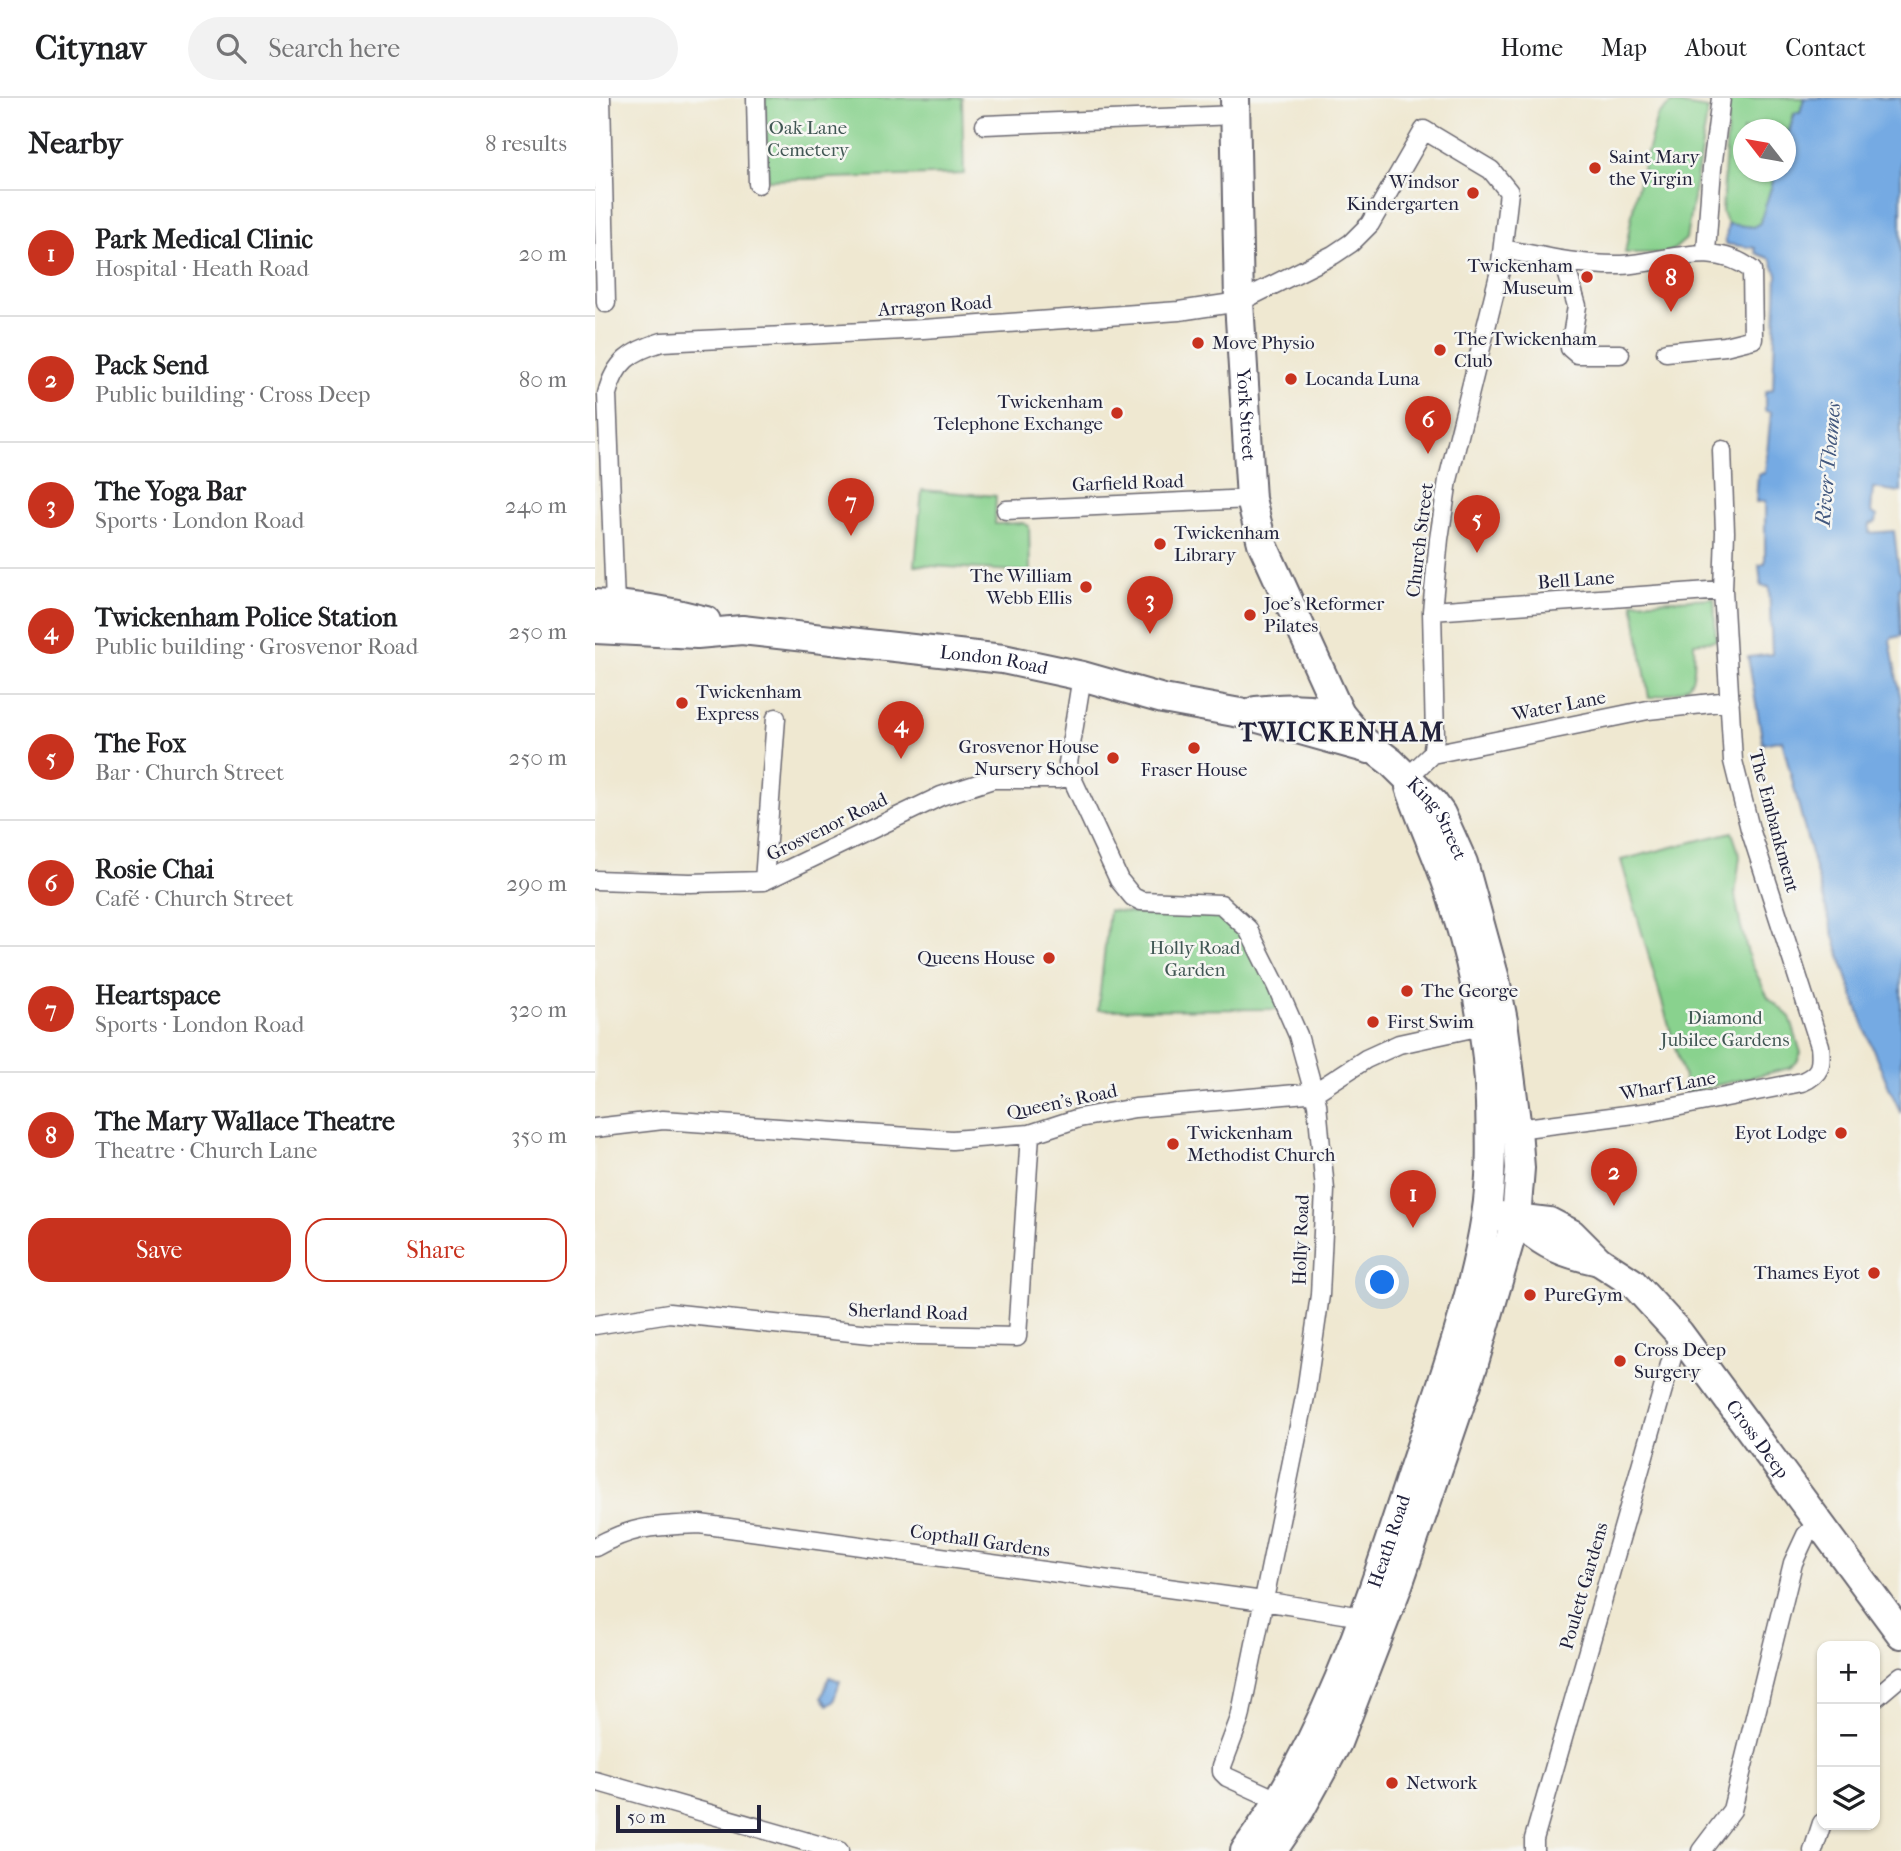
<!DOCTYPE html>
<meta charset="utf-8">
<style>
:root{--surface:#fff;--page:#f2f2f2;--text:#202124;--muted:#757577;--line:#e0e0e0;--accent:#c8321e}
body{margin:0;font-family:"IM FELL French Canon",serif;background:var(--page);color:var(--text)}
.controls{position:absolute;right:21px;bottom:21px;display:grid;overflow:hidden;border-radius:14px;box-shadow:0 2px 5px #0004}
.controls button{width:63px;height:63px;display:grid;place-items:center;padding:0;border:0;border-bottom:2px solid var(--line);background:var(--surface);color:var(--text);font:35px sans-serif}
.compass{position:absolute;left:1138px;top:21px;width:63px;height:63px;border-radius:50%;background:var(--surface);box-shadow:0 2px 5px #0004;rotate:301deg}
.scale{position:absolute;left:21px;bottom:18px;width:145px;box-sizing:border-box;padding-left:7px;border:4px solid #22223b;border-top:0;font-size:19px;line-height:24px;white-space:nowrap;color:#22223b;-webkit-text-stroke:5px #f6f6f2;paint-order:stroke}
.you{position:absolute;left:788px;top:1185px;width:24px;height:24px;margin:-18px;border:5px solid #fff;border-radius:50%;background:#1a73e8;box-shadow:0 0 0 10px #1a73e833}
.badge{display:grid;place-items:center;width:46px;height:46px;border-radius:50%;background:var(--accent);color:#fff;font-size:23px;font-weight:700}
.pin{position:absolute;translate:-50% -58px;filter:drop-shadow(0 2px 4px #0008)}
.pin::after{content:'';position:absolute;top:37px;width:24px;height:21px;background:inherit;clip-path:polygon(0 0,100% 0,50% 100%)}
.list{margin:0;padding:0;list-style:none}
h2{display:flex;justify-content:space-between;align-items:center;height:91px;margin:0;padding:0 28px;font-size:30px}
h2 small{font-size:23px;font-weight:400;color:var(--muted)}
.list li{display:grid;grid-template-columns:46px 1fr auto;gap:21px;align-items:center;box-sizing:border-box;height:126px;padding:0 28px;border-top:2px solid var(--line)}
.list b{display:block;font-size:26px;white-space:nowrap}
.list p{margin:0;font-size:23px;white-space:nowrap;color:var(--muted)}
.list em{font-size:23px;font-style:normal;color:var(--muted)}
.actions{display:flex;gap:14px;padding:21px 28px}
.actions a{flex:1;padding:16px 0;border:2px solid var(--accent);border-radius:21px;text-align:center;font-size:24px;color:var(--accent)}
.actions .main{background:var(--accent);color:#fff}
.icon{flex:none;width:38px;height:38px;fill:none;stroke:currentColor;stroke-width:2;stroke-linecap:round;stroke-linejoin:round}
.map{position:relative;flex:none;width:1306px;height:1753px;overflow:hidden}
header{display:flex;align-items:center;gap:42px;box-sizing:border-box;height:98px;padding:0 35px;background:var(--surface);border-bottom:2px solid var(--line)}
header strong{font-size:33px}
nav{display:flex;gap:38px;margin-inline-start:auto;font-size:24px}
.search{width:490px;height:63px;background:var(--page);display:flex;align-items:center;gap:18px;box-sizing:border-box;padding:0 24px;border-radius:38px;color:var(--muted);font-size:26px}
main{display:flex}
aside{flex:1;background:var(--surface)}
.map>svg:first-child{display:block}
</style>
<header>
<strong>Citynav</strong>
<div class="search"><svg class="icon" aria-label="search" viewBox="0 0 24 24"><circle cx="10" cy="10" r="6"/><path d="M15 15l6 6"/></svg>Search here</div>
<nav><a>Home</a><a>Map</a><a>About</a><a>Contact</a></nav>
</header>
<main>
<aside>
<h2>Nearby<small>8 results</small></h2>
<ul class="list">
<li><span class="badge">1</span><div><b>Park Medical Clinic</b><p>Hospital · Heath Road</p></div><em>20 m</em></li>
<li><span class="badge">2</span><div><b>Pack Send</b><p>Public building · Cross Deep</p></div><em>80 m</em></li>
<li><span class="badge">3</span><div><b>The Yoga Bar</b><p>Sports · London Road</p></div><em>240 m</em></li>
<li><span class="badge">4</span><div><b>Twickenham Police Station</b><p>Public building · Grosvenor Road</p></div><em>250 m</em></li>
<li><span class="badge">5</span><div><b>The Fox</b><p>Bar · Church Street</p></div><em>250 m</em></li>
<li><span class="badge">6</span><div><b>Rosie Chai</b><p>Café · Church Street</p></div><em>290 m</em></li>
<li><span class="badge">7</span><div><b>Heartspace</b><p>Sports · London Road</p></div><em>320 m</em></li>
<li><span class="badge">8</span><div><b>The Mary Wallace Theatre</b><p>Theatre · Church Lane</p></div><em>350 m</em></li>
</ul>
<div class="actions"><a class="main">Save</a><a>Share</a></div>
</aside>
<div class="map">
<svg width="1306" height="1753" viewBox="0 0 1306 1753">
<rect width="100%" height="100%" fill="#f6f6f2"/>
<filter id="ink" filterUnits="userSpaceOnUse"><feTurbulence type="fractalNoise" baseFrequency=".0143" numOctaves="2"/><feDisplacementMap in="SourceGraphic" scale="14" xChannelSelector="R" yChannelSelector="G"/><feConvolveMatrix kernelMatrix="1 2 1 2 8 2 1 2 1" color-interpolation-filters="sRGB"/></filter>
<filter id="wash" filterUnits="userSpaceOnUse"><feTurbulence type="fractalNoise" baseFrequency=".00686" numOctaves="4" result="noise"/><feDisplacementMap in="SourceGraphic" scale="28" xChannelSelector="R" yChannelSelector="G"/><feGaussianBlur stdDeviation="1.57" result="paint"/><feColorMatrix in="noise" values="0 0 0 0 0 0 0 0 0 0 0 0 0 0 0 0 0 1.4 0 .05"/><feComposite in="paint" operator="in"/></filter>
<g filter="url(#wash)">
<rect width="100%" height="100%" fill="#efe8d1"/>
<path fill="#89d28e" stroke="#567a64" stroke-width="2" d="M 170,0 L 367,0 L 369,76 L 173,82 Z
M 1134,0 L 1209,0 L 1205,15 L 1199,15 L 1191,44 L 1190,32 L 1148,32 L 1148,74 L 1181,74 L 1165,125 L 1158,129 L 1133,126 L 1127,114 Z
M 1076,5 L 1113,11 L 1091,141 L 1077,153 L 1066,155 L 1030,155 L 1041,95 L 1062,18 Z
M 327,392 L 401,398 L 400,426 L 428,425 L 434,428 L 435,474 L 320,467 Z
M 1119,500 L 1121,542 L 1099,545 C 1101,592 1098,591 1054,600 L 1038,504 Z
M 1137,734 L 1145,758 L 1140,797 L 1145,825 L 1155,863 L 1173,899 L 1195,919 L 1206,955 L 1202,964 L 1195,970 L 1093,994 L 1026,762 Z
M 608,809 L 634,820 L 658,852 L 689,911 L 503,912 L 514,812 L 556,817 Z"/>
<path fill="#75aae3" stroke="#4c668f" stroke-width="2" d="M 1209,0 L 1306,0 L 1306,394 L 1278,390 L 1276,414 L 1282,418 L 1281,424 L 1275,426 L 1274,435 L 1299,433 L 1304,473 L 1306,475 L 1306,488 L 1304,490 L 1306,538 L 1297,540 L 1295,543 L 1306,603 L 1306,1015 C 1249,898 1219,768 1187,642 L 1168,646 L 1153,559 L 1177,556 L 1174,489 L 1166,488 L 1164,467 L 1170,466 L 1170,403 L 1161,404 L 1163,376 L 1170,375 L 1176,314 L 1170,313 L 1170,294 L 1178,291 L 1182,176 L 1176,161 L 1161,155 L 1160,150 L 1130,146 L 1133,126 L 1158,129 L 1165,125 L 1181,74 L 1190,74 L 1191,44 L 1200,15 L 1205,15 Z
M 234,1579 L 245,1583 L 238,1604 L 233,1607 L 227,1600 Z"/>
</g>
<g filter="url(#ink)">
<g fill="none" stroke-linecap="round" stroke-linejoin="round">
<defs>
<path id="minor" d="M 6,0 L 11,205
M 161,0 L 163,86
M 390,27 L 641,17
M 908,151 C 946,158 986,168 1026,167 C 1071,165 1117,141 1157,172 L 1158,241 L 1130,248 L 1071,254
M 1111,154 L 1117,70 L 1126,0
M 969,163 L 982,208 L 975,250 L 982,256 L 1025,256
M 411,412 L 656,401
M 20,506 L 12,296 C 20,264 36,253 67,244 L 328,231 L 584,213 L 644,204 L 738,157 L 756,145 L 775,126 L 829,32 L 896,72 L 914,94 L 905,173 L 853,382 L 844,441 L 837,513 L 840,639 L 837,656
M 837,513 L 1128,492
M 487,578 L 473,665 L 476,678 L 524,782 L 538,799 L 546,803 L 626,806 L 653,831 L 681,887 L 703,937 L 722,1006 L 730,1092 L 725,1197 L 711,1294 L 645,1620 L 627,1668 L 627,1674 L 632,1679 L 691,1706
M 812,680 L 837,656 L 1053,612 L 1135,603
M 0,782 L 95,785 L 169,783 L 346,698 L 398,681 L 463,681 L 476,678
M 169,783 L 181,620
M 0,1030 L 68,1022 L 357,1042 L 435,1036 L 484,1020 L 540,1010 L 712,995 L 725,991 L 771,961 L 804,946 L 896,926
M 922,1031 L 1055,1014 L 1207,984 C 1226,976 1227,967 1225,948 L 1155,731 L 1138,663 L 1128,492 L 1130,434 L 1127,352
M 0,1227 L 74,1215 L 276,1236 L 422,1239 L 435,1036
M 0,1449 C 40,1427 61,1428 105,1426 L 668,1503 L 755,1517 L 776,1524
M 1280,1600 L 1306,1578
M 0,1683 L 244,1753
M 939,1753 L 939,1741 L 1084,1235
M 1106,1753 L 1137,1712 L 1198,1465 L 1211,1437 L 1224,1424
M 1218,1753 L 1227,1725"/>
<g id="primary">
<path id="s1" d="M 640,0 L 644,204 L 656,401 L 667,445 L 745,616 L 766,641 L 796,664 L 838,705 L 846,716 L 868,765 L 900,881 L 908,923 L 922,1031 L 925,1070 L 921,1121 L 878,1268 L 803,1487 L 742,1645 L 705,1712 L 677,1753"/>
<path d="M 0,506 C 37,507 75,513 111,523"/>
<path id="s2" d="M 0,531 L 102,536 L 147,532 L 408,561 L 487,578 L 568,601 L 645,615 L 774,651"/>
<path d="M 661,613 C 691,610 716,608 745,616"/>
<path id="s3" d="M 904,1118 L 954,1124 L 977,1136 L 1004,1163 L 1038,1185 L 1084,1235 L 1306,1536"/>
<path d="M 921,1121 C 949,1148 968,1155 1004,1163"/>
<path id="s4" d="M 650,1753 C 732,1641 773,1509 816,1378 C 844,1293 877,1207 891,1118 C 897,1081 896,1042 895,1005 C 893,937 878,865 857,800 C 845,762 828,727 815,689"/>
</g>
</defs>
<use href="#minor" stroke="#6a6770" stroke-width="21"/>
<use href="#primary" stroke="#6a6770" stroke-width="32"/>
<use href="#minor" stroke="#fff" stroke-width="18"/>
<use href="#primary" stroke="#fff" stroke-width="28"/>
</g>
</g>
<g fill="#c8321e" stroke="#f6f6f2" stroke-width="2.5">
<circle cx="1000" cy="70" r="7"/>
<circle cx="878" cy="95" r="7"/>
<circle cx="992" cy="179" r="7"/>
<circle cx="603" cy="245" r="7"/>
<circle cx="845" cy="252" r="7"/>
<circle cx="696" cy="281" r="7"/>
<circle cx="522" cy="315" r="7"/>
<circle cx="565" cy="446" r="7"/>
<circle cx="491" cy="489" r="7"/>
<circle cx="655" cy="517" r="7"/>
<circle cx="87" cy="605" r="7"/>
<circle cx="599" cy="650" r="7"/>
<circle cx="518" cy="660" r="7"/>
<circle cx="454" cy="860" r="7"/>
<circle cx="812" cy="893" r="7"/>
<circle cx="778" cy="924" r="7"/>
<circle cx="1246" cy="1035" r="7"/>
<circle cx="578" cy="1046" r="7"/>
<circle cx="1279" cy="1175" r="7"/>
<circle cx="935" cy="1197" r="7"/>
<circle cx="1025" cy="1263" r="7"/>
<circle cx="797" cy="1685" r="7"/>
</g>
<g text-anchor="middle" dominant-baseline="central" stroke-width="5" stroke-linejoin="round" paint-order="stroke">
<g font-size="19" fill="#415754" stroke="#f6f6f2">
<text x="213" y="30">Oak Lane<tspan x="213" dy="22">Cemetery</tspan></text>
<text x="600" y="850">Holly Road<tspan x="600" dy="22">Garden</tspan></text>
<text x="1130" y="920">Diamond<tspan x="1130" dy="22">Jubilee Gardens</tspan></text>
</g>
<g font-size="19" fill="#22223b" stroke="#f6f6f2" text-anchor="start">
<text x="1014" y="59">Saint Mary<tspan x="1014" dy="22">the Virgin</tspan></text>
<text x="864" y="84" text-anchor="end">Windsor<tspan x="864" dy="22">Kindergarten</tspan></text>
<text x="978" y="168" text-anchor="end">Twickenham<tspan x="978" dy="22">Museum</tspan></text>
<text x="859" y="241">The Twickenham<tspan x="859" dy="22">Club</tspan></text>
<text x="617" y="245">Move Physio</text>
<text x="710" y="281">Locanda Luna</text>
<text x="508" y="304" text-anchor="end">Twickenham<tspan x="508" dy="22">Telephone Exchange</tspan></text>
<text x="579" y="435">Twickenham<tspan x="579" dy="22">Library</tspan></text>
<text x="477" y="478" text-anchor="end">The William<tspan x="477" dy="22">Webb Ellis</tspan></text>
<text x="669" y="506">Joe's Reformer<tspan x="669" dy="22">Pilates</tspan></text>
<text x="101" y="594">Twickenham<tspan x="101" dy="22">Express</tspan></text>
<text x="504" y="649" text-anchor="end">Grosvenor House<tspan x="504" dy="22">Nursery School</tspan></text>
<text x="599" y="672" text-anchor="middle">Fraser House</text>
<text x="440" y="860" text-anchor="end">Queens House</text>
<text x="826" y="893">The George</text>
<text x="792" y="924">First Swim</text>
<text x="592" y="1035">Twickenham<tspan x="592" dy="22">Methodist Church</tspan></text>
<text x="1232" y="1035" text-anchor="end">Eyot Lodge</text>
<text x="1265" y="1175" text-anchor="end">Thames Eyot</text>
<text x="949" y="1197">PureGym</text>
<text x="1039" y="1252">Cross Deep<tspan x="1039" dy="22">Surgery</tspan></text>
<text x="811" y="1685">Network</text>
</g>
<g font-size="19" fill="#22223b" stroke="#f6f6f2">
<text transform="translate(340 208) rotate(-4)">Arragon Road</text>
<text stroke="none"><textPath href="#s1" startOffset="317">York Street</textPath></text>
<text transform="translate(533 385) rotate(-2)">Garfield Road</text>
<text transform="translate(825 442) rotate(-83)">Church Street</text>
<text transform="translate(981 482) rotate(-4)">Bell Lane</text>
<text stroke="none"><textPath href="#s2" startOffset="401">London Road</textPath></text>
<text transform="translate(964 608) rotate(-11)">Water Lane</text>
<text transform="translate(1179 723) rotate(75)">The Embankment</text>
<text stroke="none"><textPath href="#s1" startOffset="779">King Street</textPath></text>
<text transform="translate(232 729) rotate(-26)">Grosvenor Road</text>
<text transform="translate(1073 988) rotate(-10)">Wharf Lane</text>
<text transform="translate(467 1004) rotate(-12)">Queen's Road</text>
<text transform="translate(706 1142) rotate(-88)">Holly Road</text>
<text transform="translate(313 1214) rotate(2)">Sherland Road</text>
<text stroke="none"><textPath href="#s3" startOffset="355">Cross Deep</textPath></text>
<text transform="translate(385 1443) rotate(8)">Copthall Gardens</text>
<text stroke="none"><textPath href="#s4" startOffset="343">Heath Road</textPath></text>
<text transform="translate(989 1488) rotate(-74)">Poulett Gardens</text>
</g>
<g font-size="21" font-style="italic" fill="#43587e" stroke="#f6f6f2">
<text transform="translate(1233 366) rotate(-85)">River Thames</text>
</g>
<g font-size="26" font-weight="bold" letter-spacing="2" fill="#22223b" stroke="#f6f6f2">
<text x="747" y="634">TWICKENHAM</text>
</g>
</g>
</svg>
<div class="controls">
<button>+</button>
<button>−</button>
<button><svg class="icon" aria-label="layers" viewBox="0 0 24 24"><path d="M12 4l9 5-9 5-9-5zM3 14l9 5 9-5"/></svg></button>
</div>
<svg class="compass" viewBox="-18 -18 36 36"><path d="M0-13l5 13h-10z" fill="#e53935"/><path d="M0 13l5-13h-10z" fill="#757577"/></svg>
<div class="scale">50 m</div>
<div class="you"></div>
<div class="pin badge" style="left:818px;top:1130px">1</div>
<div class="pin badge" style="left:1019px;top:1108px">2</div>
<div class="pin badge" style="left:555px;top:536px">3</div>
<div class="pin badge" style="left:306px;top:661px">4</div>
<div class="pin badge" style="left:882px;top:455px">5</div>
<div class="pin badge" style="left:833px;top:356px">6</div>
<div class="pin badge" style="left:256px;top:438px">7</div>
<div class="pin badge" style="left:1076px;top:214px">8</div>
</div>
</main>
